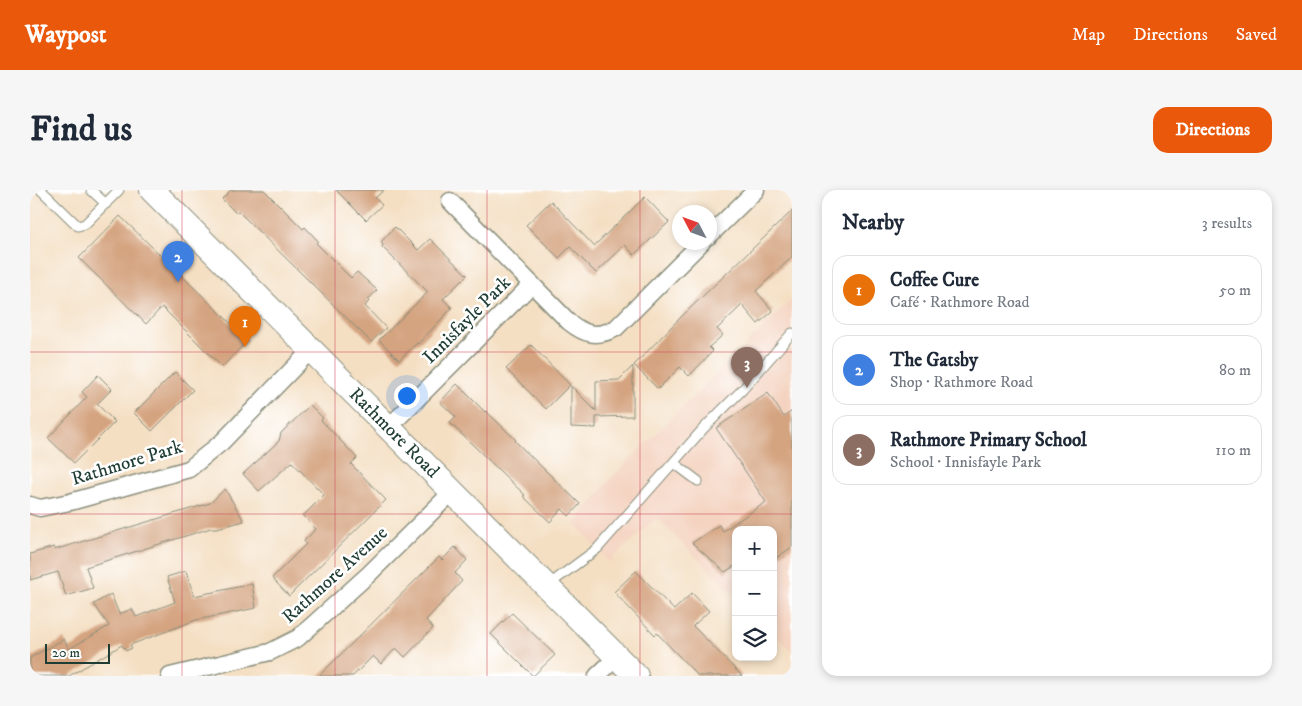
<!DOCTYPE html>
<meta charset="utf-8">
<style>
:root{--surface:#fff;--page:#f6f6f7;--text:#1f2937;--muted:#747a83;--line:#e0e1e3;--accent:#ea580c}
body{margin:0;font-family:"IM FELL DW Pica",serif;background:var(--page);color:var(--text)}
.controls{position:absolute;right:15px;bottom:15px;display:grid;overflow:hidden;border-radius:10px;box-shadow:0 2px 8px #0003}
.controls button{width:45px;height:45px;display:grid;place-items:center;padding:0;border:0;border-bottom:1px solid var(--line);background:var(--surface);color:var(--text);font:25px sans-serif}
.compass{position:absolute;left:642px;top:15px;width:45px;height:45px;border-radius:50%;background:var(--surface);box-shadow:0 2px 8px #0003;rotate:311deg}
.scale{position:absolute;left:15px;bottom:12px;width:65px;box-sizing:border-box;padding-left:5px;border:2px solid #1f3d34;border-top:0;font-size:14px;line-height:18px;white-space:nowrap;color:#1f3d34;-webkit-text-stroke:4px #fff;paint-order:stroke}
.you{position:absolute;left:376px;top:205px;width:18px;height:18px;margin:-12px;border:4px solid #fff;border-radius:50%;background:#1a73e8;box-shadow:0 0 0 8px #1a73e833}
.badge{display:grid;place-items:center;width:32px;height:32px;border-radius:50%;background:var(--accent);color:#fff;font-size:16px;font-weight:700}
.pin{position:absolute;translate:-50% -41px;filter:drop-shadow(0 1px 2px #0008)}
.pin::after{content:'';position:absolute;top:26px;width:18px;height:15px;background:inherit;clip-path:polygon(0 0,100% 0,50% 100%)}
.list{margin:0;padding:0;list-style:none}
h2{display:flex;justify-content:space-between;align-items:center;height:65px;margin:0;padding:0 20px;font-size:21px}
h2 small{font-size:16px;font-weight:400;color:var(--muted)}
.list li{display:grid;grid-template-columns:32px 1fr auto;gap:15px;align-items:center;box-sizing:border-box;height:70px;margin:0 10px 10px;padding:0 10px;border:1px solid var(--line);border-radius:15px}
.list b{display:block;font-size:19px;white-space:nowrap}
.list p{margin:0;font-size:16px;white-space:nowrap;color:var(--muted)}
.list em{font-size:16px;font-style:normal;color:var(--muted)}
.icon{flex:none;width:28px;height:28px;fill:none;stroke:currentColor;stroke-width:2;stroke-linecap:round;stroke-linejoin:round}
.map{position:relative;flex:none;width:762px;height:486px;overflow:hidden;border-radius:15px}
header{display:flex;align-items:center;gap:30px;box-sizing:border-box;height:70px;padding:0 25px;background:var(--accent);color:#fff}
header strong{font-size:24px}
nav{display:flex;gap:28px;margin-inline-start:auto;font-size:18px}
.intro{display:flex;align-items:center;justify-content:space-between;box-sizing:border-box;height:120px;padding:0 30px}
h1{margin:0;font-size:35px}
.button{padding:12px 22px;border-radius:15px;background:var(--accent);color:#fff;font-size:18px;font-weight:700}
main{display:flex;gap:30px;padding:0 30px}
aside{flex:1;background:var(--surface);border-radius:15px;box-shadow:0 2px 8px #0003}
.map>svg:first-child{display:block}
</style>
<header>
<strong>Waypost</strong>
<nav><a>Map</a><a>Directions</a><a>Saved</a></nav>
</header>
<div class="intro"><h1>Find us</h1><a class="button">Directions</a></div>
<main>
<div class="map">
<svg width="762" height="486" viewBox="0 0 762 486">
<rect width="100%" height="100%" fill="#fff"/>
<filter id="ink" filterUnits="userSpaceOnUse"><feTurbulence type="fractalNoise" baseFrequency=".02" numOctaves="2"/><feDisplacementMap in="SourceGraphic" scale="10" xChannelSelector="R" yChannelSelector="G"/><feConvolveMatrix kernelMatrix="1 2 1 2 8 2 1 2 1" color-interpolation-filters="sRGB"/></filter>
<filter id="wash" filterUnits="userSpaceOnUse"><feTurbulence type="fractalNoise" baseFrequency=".0096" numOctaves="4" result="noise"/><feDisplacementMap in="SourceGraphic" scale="20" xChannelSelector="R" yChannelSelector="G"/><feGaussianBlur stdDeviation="1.12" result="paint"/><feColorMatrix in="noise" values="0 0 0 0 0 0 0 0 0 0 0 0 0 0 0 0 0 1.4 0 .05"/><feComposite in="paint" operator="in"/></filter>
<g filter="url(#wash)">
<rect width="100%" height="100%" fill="#f4dfc3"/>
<path fill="#f4d3c0" d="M 762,109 L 762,461 L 743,443 L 743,340 L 706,340 L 706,406 L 626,328 L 579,372 L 545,334 L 582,287 Z"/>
<g id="blocks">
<path fill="#d4a37f" d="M 201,0 L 234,0 L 273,39 L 275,37 L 288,51 L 286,53 L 321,88 L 327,82 L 347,100 L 338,110 L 339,111 L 335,116 L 356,138 L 341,152 L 208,21 L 206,23 L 192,9 Z
M 306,0 L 354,0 L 345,8 L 352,15 L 336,30 Z
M 615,7 L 639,32 L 604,65 L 595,55 L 566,83 L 540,57 L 529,68 L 496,35 L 521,11 L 564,56 Z
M 762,21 L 762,67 L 726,101 L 743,121 L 728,134 L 712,115 L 687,139 L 693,145 L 679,157 L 683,161 L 659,186 L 650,177 L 628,199 L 604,175 L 652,126 Z
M 90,26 L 218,150 L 192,177 L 132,117 L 116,134 L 49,68 Z
M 365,37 L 388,60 L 400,49 L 437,85 L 413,109 L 422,118 L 388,154 L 387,153 L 369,170 L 349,150 L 398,102 L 352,57 L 353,55 L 351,52 Z
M 501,155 L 540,195 L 516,219 L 476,179 Z
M 603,176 L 603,226 L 566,227 L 566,238 L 541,237 L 541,196 L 566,221 L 566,191 L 589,190 Z
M 145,182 L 163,200 L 122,241 L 104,223 Z
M 68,185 L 82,199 L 67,214 L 85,232 L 44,273 L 18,248 L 57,207 L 52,202 Z
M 427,194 L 455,222 L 456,221 L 486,250 L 485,251 L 550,314 L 539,326 L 532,319 L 520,332 L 493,306 L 495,305 L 420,233 L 426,227 L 410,212 Z
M 738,203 L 754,227 L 762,221 L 762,357 L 743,370 L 743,340 L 706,340 L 706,375 L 695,382 L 662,353 L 689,335 L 693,341 L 736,312 L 686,238 Z
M 280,215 L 293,228 L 291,230 L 327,268 L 321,274 L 356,310 L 259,406 L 242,388 L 276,354 L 274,351 L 286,339 L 273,326 L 294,305 L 262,272 L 229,301 L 213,284 L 249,251 L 251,243 Z
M 195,299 L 214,331 L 187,338 L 181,338 L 56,377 L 63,398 L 36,406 L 28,382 L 0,390 L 0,364 L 24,357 L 24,360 L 180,313 Z
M 425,357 L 437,370 L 425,383 L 432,391 L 396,430 L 403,438 L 375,467 L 366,458 L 351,474 L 343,466 L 323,486 L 289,486 L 409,367 L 412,370 Z
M 156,381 L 164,406 L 222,394 L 226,418 L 166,430 L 100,455 L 102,458 L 96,461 L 92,455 L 39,486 L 0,486 L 0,468 L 34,449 L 39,459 L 79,436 L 64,414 L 81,404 L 89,424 L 102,419 L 106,427 L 145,412 L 137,387 Z
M 606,381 L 644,420 L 662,403 L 679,421 L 663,436 L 712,486 L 668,486 L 627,443 L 625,445 L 584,402 Z
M 482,423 L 525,465 L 503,486 L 461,444 Z"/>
</g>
</g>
<g filter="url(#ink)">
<use href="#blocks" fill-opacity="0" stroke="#8a8e7c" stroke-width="1"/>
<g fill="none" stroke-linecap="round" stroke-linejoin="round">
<defs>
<path id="lane" d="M 11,0 L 48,36 L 55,34 L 89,0
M 61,0 L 76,14
M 644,273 L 668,291
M 517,396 L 567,359 L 673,239 L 713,199 L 762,143"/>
<path id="street" d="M 420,11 L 539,132 C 555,145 567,148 586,138 L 672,52
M 679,46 L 726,0
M 359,237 L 502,94
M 0,315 L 10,318 L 40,312 L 159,279 L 192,252 L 281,160
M 140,486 L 240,462 L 268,448 L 339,384 L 423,301
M 567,486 L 587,467"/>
<path id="secondary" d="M 122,0 L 606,486"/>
</defs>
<use href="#lane" stroke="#8a8e7c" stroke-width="11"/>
<use href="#street" stroke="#8a8e7c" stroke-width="19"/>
<use href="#secondary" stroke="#8a8e7c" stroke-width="26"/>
<use href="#lane" stroke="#fff" stroke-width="9"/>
<use href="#street" stroke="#fff" stroke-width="16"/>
<use href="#secondary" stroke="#fff" stroke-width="24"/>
</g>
</g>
<path fill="none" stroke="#d1495b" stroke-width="1" stroke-opacity="0.55" d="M 152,0 L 152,486M 305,0 L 305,486M 457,0 L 457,486M 610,0 L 610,486M 0,162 L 762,162M 0,324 L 762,324"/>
<g text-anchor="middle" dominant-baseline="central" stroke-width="5" stroke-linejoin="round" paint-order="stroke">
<g font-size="19" fill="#1f3d34" stroke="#fff">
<text transform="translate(437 130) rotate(-45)">Innisfayle Park</text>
<text transform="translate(364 243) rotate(45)">Rathmore Road</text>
<text transform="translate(97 273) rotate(-17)">Rathmore Park</text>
<text transform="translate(305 385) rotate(-42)">Rathmore Avenue</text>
</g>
</g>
</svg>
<div class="controls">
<button>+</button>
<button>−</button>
<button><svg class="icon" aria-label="layers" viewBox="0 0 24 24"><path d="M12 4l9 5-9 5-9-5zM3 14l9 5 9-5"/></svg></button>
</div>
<svg class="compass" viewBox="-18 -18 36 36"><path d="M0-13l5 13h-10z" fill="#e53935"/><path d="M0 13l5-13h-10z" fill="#747a83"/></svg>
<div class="scale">20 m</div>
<div class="you"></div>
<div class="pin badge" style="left:215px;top:157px;background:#e8710a">1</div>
<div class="pin badge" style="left:148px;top:92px;background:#3f7fe0">2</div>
<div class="pin badge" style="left:717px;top:198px;background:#8d6e63">3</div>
</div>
<aside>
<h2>Nearby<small>3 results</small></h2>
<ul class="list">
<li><span class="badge" style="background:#e8710a">1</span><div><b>Coffee Cure</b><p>Café · Rathmore Road</p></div><em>50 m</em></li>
<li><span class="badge" style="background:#3f7fe0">2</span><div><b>The Gatsby</b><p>Shop · Rathmore Road</p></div><em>80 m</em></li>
<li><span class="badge" style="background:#8d6e63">3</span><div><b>Rathmore Primary School</b><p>School · Innisfayle Park</p></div><em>110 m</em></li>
</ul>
</aside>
</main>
